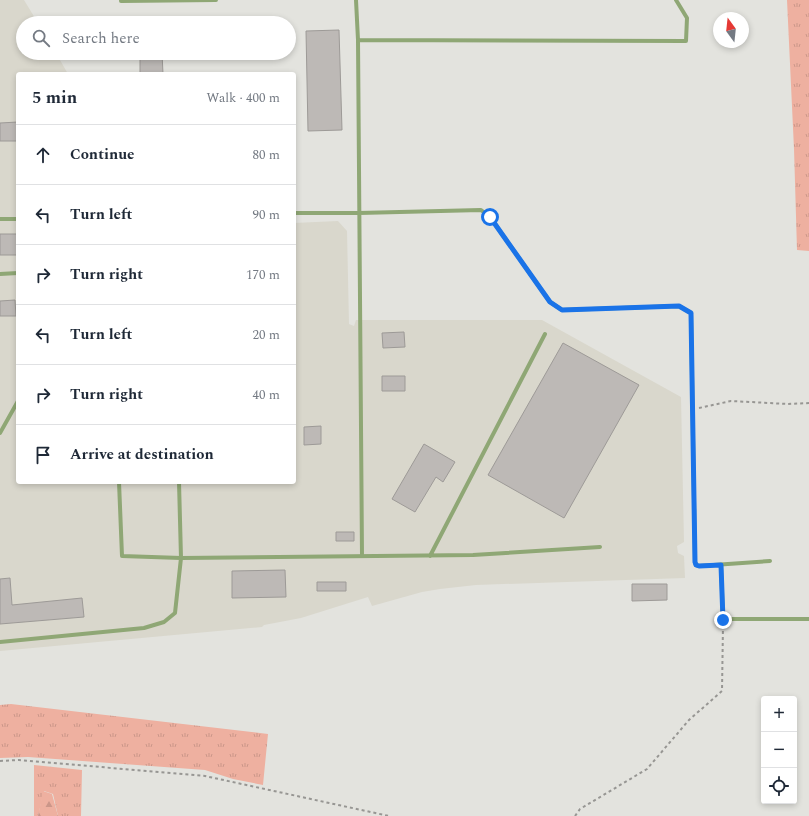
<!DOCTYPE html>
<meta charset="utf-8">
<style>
:root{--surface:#fff;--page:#f2f2f3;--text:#1f2937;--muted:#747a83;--line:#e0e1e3}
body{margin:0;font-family:Spectral,serif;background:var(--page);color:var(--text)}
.controls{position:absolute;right:12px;bottom:12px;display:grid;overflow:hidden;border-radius:4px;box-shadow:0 2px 6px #0003}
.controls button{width:36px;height:36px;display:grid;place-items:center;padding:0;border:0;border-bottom:1px solid var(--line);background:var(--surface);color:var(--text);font:20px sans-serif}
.compass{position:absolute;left:713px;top:12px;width:36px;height:36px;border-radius:50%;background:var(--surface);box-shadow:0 2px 6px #0003;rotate:345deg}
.stop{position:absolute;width:12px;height:12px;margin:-9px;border:3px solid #1a73e8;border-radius:50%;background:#fff}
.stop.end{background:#1a73e8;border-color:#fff;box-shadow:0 1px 4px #0008}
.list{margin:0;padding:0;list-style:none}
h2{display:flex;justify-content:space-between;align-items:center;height:52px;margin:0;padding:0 16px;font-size:17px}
h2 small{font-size:13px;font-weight:400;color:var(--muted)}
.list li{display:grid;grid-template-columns:26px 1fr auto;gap:12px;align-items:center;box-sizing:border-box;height:60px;padding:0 16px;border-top:1px solid var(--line)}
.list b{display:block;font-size:15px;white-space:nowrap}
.list em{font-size:13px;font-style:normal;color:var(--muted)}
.icon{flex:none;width:22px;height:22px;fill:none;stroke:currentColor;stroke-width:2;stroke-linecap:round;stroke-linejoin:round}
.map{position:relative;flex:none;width:809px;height:816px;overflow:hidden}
.search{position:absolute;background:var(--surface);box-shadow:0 2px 6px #0003;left:16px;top:16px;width:280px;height:44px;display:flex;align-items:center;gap:10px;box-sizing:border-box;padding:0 14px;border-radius:22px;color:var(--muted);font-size:15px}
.panel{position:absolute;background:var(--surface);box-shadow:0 2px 6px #0003;left:16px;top:72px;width:280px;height:412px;border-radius:4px}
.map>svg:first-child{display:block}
</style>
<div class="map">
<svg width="809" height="816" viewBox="0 0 809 816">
<defs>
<pattern id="grass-tufts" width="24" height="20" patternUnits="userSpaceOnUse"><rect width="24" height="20" fill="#eeb0a0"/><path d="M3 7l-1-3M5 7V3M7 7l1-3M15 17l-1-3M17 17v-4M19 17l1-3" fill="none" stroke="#cb9689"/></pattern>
<pattern id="forest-firs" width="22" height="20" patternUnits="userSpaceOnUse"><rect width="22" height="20" fill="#eeb0a0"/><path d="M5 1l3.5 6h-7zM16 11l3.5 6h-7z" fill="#cb9689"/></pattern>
</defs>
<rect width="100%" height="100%" fill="#e3e3de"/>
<path fill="#d9d7cc" d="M 0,0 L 24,0 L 38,23 L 23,23 L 23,53 L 56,53 L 68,74 L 18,74 L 18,482 L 294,482 L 294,223 L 338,221 L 347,231 L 349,324 L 354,326 L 356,320 L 542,320 L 681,397 L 684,542 L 677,546 L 678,553 L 684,556 L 685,578 L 476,585 L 440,589 L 422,592 L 372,606 L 368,597 L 301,618 L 264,625 L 262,627 L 0,651 Z"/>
<path fill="url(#grass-tufts)" d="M 787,0 L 809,0 L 809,251 L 797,250 L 794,149 Z
M 11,704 L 268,734 L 263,785 L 233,779 L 205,770 L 28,757 L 0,758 L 0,705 Z
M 34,765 L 82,770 L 81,816 L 58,816 L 53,794 L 44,791 L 38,816 L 34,816 Z"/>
<path fill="url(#forest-firs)" d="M 43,791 L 52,794 L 58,816 L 38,816 Z"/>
<path fill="#bdb9b6" stroke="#9d9a97" d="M 339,30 L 342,130 L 308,131 L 306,31 Z
M 140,53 L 162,53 L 163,74 L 140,74 Z
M 18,122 L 18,141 L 0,141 L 0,123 Z
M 0,234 L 17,234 L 18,255 L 0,255 Z
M 15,300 L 16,316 L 0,316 L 0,301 Z
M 404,332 L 405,347 L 383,348 L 382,333 Z
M 563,343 L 639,385 L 564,518 L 488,475 Z
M 382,376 L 405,376 L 405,391 L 382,391 Z
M 321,426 L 321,444 L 304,445 L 304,427 Z
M 424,444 L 455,462 L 443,482 L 436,477 L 415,512 L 392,499 Z
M 336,532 L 354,532 L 354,541 L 336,541 Z
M 285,570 L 286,597 L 232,598 L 232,571 Z
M 10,578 L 12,605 L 82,598 L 84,617 L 0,624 L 0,579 Z
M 317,582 L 346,582 L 346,591 L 317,591 Z
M 632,584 L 667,584 L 667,600 L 632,601 Z"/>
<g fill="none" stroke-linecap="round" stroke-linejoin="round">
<path stroke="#979693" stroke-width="2" stroke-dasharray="3 3" stroke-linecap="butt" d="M 699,408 L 731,401 L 788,404 L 809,403
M 0,761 L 19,760 L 205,776 L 389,816
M 575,816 L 580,809 L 647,769 L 689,720 L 722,691 L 723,625"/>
<path stroke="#8fa775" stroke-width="4" d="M 356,0 L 358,40 L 362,556
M 121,1 L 216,0
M 358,40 L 686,41 L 687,18 L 676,0
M 294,213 L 359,213 L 481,210 L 490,217 L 550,302 L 562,310 L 679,306 L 691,313 L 695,562 L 696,565 L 699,566 L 770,561
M 0,219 L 18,219
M 0,274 L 18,273
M 0,433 L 18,401
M 119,482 L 122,556 L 181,558 L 473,555 L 600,547
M 430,556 L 545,334
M 721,565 L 723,619 L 809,619
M 0,642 L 144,628 L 164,622 L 175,613 L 181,558 L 179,482"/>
</g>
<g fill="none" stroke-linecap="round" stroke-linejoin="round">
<path stroke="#1a73e8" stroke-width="5" d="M 490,217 L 550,302 L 562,310 L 679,306 L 691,313 L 695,562 L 696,565 L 699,566 L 721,565 L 723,620"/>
</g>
</svg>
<div class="controls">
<button>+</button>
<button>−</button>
<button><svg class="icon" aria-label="locate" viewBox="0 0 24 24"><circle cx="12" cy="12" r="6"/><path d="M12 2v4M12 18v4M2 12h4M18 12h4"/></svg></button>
</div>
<svg class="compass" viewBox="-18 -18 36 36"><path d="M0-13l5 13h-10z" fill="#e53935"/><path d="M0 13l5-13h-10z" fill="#747a83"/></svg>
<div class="stop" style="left:490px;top:217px"></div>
<div class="stop end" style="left:723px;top:620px"></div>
<div class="search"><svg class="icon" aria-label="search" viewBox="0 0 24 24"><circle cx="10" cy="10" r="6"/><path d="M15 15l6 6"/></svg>Search here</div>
<section class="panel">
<h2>5 min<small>Walk · 400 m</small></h2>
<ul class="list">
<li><svg class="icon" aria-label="ahead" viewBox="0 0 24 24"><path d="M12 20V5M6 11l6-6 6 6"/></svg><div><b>Continue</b></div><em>80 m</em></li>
<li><svg class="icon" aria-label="left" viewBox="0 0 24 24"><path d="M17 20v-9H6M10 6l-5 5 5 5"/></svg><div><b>Turn left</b></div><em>90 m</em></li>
<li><svg class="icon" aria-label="right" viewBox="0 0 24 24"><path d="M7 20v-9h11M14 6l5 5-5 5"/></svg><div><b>Turn right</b></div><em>170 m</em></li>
<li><svg class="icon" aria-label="left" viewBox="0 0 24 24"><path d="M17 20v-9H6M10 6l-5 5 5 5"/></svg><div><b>Turn left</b></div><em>20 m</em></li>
<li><svg class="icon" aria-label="right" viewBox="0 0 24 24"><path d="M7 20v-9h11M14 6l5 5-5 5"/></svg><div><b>Turn right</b></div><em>40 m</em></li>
<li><svg class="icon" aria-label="arrive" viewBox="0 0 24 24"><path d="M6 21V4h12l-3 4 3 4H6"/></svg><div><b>Arrive at destination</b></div></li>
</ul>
</section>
</div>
